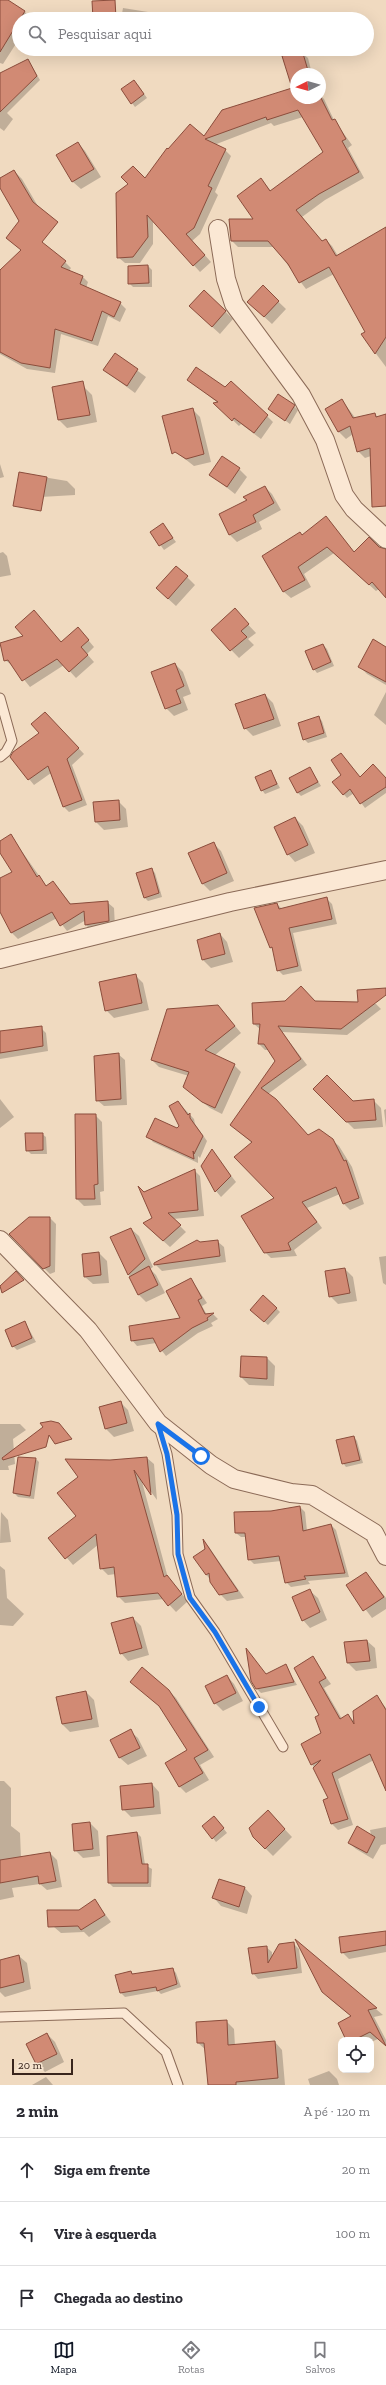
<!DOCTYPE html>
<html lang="pt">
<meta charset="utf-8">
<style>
:root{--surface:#fff;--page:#f2f2f3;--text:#2b2b33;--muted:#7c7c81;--line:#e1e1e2;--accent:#111827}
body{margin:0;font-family:"Zilla Slab",serif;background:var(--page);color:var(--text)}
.controls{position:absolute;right:12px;bottom:12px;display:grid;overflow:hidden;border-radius:8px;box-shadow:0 4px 16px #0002}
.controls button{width:36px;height:36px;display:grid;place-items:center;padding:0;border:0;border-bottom:1px solid var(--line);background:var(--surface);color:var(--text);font:20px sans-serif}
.compass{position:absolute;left:290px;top:68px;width:36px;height:36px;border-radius:50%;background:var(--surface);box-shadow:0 4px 16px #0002;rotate:265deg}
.scale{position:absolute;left:12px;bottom:10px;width:61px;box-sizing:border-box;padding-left:4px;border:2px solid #39251c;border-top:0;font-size:11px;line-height:14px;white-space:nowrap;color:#39251c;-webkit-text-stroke:3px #f7e5d0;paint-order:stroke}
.stop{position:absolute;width:12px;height:12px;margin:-9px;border:3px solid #1a73e8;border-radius:50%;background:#fff}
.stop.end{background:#1a73e8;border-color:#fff;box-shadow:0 1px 4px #0008}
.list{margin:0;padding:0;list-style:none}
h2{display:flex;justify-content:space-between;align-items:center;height:52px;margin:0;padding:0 16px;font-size:17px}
h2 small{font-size:13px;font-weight:400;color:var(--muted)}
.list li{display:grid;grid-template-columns:26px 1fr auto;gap:12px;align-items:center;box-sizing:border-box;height:64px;padding:0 16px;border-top:1px solid var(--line)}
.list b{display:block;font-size:15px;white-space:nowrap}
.list em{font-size:13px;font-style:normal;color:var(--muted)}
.icon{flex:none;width:22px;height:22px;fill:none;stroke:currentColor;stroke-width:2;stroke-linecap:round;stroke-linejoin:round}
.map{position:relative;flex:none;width:386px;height:2085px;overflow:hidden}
.search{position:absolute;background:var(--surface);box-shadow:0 4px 16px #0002;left:12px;right:12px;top:12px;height:44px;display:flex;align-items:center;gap:10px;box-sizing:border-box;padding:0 14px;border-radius:22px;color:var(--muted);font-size:15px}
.sheet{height:244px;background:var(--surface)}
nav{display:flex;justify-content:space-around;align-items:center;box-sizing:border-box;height:56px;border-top:1px solid var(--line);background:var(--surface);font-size:11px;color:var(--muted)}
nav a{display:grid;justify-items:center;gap:2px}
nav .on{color:var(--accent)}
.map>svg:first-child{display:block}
</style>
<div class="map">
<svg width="386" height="2085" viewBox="0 0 386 2085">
<rect width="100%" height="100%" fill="#f0dac0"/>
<path fill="#0003" d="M 3,0 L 25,12 L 31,19 L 19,19 L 19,39 L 3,64 L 0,63 L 0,7 Z
M 123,8 L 148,12 L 155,19 L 121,19 Z
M 301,52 L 308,58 L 312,74 L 296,74 L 296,98 L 320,98 L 320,95 L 324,99 L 334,120 L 352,145 L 348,148 L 364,178 L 325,200 L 302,217 L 322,242 L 326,240 L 332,246 L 338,256 L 386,234 L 386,367 L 362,335 L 366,332 L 334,274 L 306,289 L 274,247 L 238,247 L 232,241 L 255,220 L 261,179 L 271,191 L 325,153 L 303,117 L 274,126 L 271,123 L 214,145 L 225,150 L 231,156 L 215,192 L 218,195 L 200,234 L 192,241 L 211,262 L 200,272 L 153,220 L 153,244 L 140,263 L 125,263 L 118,257 L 145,179 L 169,150 L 205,138 L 221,111 L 293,89 L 284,56 Z
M 28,60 L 40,80 L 7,113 L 13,119 L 4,131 L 0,128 L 0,91 Z
M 138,85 L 147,98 L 135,107 L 132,103 Z
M 78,143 L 85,151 L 101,177 L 81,189 L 73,182 L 57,155 Z
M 14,171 L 22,179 L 39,208 L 0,186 L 0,179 Z
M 35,238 L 65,262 L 71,268 L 69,271 L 82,276 L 88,282 L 86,288 L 120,303 L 126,309 L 120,322 L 108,316 L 98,346 L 61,334 L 55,373 L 27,369 L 0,354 L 0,271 Z
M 148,266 L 152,270 L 152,287 L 133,287 L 129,283 Z
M 263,287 L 286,309 L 272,324 L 248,302 Z
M 204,291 L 233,319 L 220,334 L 198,314 Z
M 115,354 L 146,377 L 135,393 L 104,370 Z
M 188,379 L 267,416 L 273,422 L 261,439 L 241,424 L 239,426 L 215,403 L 218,403 Z
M 84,387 L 92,395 L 97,422 L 67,428 L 59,420 L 53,388 Z
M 342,400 L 356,419 L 374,414 L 378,417 L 386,415 L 386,483 L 371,456 L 365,458 L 358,451 L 353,434 L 346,439 L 339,432 L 326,409 Z
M 294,406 L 298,410 L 290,424 L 269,409 Z
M 192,409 L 200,417 L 211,462 L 194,466 L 171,448 Z
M 0,464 L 4,477 L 0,478 Z
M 239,469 L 247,477 L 235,494 L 211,475 Z
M 19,473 L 67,481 L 75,489 L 75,495 L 24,498 Z
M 265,487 L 272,494 L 281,510 L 259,522 L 262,529 L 237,542 L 230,535 L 220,514 L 247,501 L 244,498 Z
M 326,518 L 355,553 L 379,548 L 386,549 L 386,597 L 379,589 L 376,591 L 334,553 L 304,574 L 311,587 L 291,598 L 284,592 L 263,556 L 302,536 Z
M 163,525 L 176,542 L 164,550 L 151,532 Z
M 3,552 L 7,556 L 11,575 L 0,577 L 0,553 Z
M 177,567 L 195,585 L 176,606 L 165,596 Z
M 34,612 L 62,643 L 84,635 L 94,647 L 87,654 L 94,662 L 76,678 L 64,665 L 30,687 L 13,666 L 5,660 L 0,645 L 24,637 Z
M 242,618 L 256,633 L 248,639 L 254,645 L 239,658 L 212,630 Z
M 323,645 L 327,649 L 334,666 L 317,673 L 314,669 Z
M 386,648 L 386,685 L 367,674 L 359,666 Z
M 175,664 L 183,672 L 191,694 L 183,697 L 188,710 L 174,716 L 166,708 Z
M 386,692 L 386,725 L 374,715 Z
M 265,695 L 273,703 L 281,726 L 253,736 L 245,728 Z
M 318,717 L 322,721 L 327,737 L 308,743 L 304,739 Z
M 50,718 L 84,754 L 72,765 L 87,805 L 69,812 L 63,806 L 51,773 L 34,785 L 11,757 L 41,733 Z
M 310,768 L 321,786 L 301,796 L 297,792 Z
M 271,771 L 280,788 L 265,794 L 262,790 Z
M 360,778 L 386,779 L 386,793 L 365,808 L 354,793 L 347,798 L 333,782 Z
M 118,801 L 126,809 L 128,827 L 104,830 L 96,822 Z
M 295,818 L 303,826 L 315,853 L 295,862 L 288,854 Z
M 11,836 L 47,887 L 53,882 L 71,904 L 107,902 L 114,908 L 115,927 L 92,931 L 86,925 L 86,920 L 67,931 L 57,918 L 18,939 L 12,933 L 0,910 L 0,879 L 13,872 L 0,851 L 0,842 Z
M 214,844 L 221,851 L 234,881 L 210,891 L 202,883 Z
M 152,870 L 155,873 L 162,897 L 148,901 L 144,897 Z
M 327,899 L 332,904 L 337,924 L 293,933 L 302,971 L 283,975 L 278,970 L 274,951 L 271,947 L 277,904 L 282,909 Z
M 220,934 L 227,942 L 233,962 L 211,968 L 203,960 Z
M 135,975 L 143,983 L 149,1010 L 114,1018 L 106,1010 Z
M 315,1002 L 376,1004 L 381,1009 L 347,1035 L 282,1032 L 307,1065 L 268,1094 L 308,1136 L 332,1140 L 339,1146 L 352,1167 L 364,1204 L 350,1210 L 344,1204 L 340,1194 L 307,1208 L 322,1228 L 294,1250 L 297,1256 L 271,1258 L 265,1252 L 276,1198 L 252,1143 L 231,1125 L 277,1061 L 269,1050 L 265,1050 L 259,1044 L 261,1030 L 254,1024 Z
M 225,1014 L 241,1033 L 214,1056 L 234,1065 L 241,1072 L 222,1114 L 210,1108 L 191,1093 L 189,1076 L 159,1067 L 152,1060 Z
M 41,1028 L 46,1033 L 48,1051 L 0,1059 L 0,1033 Z
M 118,1054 L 125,1060 L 127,1105 L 104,1106 L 97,1100 Z
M 314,1089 L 353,1102 L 373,1100 L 381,1108 L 383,1127 L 354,1129 Z
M 0,1099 L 14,1117 L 0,1128 Z
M 178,1102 L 194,1119 L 195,1124 L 207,1141 L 200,1158 L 198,1156 L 198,1163 L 153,1142 L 148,1136 L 177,1129 L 180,1126 Z
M 386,1109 L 386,1127 L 384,1110 Z
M 95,1115 L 102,1122 L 104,1191 L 100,1192 L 101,1205 L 84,1206 L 77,1199 Z
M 42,1134 L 46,1137 L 47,1154 L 31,1154 L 27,1150 Z
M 212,1151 L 236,1182 L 221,1197 L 216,1191 Z
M 194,1170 L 200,1176 L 204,1216 L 173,1219 L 186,1232 L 170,1247 L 150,1229 L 154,1219 L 144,1193 Z
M 30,1218 L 50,1218 L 56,1224 L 55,1272 L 50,1274 L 10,1234 Z
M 131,1229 L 139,1236 L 153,1267 L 150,1269 L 156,1275 L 165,1293 L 146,1302 L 138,1294 L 111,1237 Z
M 217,1241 L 224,1247 L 226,1262 L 162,1271 L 155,1264 L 200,1244 Z
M 99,1253 L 107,1261 L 109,1283 L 93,1284 L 85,1277 Z
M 386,1256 L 386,1285 L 383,1283 L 379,1257 Z
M 345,1269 L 353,1277 L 357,1301 L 338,1304 L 330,1296 Z
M 191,1279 L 207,1303 L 202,1306 L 207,1315 L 213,1314 L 218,1319 L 211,1323 L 213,1326 L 198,1333 L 166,1356 L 156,1343 L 137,1346 L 132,1340 L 182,1319 Z
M 276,1308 L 280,1312 L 268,1325 L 255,1313 Z
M 25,1322 L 36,1342 L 17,1350 L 13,1346 Z
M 267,1358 L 275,1366 L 274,1386 L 249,1385 L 241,1377 Z
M 120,1402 L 128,1410 L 134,1431 L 114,1437 L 106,1429 L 100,1407 Z
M 0,1424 L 20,1424 L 26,1430 L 13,1439 L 15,1464 L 8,1466 L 9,1470 L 0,1470 Z
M 354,1437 L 357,1441 L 363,1463 L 346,1467 L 343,1463 Z
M 147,1458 L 154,1464 L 157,1500 L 141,1478 L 168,1578 L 188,1601 L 176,1612 L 164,1599 L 125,1603 L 118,1596 L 116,1574 L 108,1575 L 101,1568 L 99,1544 L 73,1565 L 50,1538 L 77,1516 L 110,1461 Z
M 36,1459 L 39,1462 L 34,1499 L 18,1497 L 14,1493 Z
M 300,1507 L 305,1512 L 307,1531 L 331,1525 L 336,1530 L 349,1577 L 308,1581 L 310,1584 L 291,1587 L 286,1582 L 281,1561 L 254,1564 L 249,1559 L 246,1537 L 241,1537 L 236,1533 L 271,1512 Z
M 1,1512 L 8,1520 L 11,1542 L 0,1543 Z
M 204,1542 L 209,1547 L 244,1598 L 227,1601 L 220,1594 L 206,1574 Z
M 0,1566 L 5,1570 L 7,1598 L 24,1614 L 13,1626 L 0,1625 Z
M 366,1573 L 386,1598 L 386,1609 L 372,1618 L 348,1586 Z
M 310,1591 L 318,1598 L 327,1620 L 310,1628 L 303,1620 Z
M 133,1618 L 141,1626 L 149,1655 L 128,1661 L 121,1653 Z
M 367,1641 L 375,1648 L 377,1668 L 356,1671 L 348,1663 Z
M 312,1658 L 331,1684 L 324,1688 L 342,1719 L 348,1715 L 355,1722 L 377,1697 L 386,1708 L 386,1782 L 374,1760 L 338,1779 L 353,1825 L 338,1830 L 332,1824 L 324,1801 L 330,1799 L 312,1764 L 323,1733 Z
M 286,1666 L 297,1685 L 261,1693 L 257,1689 L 266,1675 Z
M 227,1676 L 234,1684 L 243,1701 L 223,1711 L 215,1703 Z
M 168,1690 L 176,1698 L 214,1757 L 200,1765 L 209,1780 L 186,1793 L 179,1786 L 189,1750 Z
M 86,1692 L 94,1700 L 99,1727 L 70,1732 L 62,1724 Z
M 130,1731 L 138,1738 L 147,1756 L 128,1765 L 120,1758 Z
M 0,1781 L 4,1781 L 11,1788 L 11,1826 L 20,1833 L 21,1858 L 50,1853 L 57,1860 L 62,1887 L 47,1890 L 40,1884 L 12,1888 L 14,1897 L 0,1900 Z
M 152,1784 L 159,1792 L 161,1814 L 131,1817 L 123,1809 Z
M 276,1820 L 292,1837 L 273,1856 L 254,1837 Z
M 218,1821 L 227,1833 L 216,1842 L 213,1838 Z
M 90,1823 L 98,1831 L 100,1856 L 83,1858 L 75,1850 Z
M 386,1827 L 386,1844 L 381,1845 L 373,1859 L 356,1849 L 349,1843 L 371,1835 L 370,1830 Z
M 137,1833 L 141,1837 L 145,1865 L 152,1869 L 151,1887 L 113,1887 L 109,1883 Z
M 245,1888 L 252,1896 L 247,1914 L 221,1906 L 214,1898 Z
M 95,1901 L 111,1922 L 89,1937 L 84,1932 L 61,1933 L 54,1927 Z
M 386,1932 L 386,1952 L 349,1959 L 342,1952 Z
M 293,1943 L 299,1949 L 302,1973 L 258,1979 L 253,1973 L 266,1947 L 272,1952 L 272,1958 Z
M 298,1943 L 383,2015 L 374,2017 L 386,2040 L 386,2046 L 378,2039 L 371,2042 L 371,2040 L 347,2040 L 352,2017 L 330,1999 Z
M 19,1956 L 27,1963 L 31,1989 L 5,1997 L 0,1992 L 0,1961 Z
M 172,1969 L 176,1973 L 181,1987 L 161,1994 L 158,1991 L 125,1997 L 121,1993 L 131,1972 L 134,1975 Z
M 226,2021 L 234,2029 L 235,2046 L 275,2042 L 282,2050 L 285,2085 L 209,2085 L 206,2050 L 198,2043 Z
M 47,2034 L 55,2042 L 64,2062 L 45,2072 L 37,2064 L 27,2045 Z
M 329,2071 L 337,2079 L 339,2085 L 310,2085 L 308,2079 Z
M 46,2077 L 53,2085 L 32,2085 Z"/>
<path fill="#d18a74" stroke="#8b4d3c" d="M 0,0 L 8,0 L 25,11 L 0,52 Z
M 115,0 L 116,18 L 93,19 L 92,1 Z
M 302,50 L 309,74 L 296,74 L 296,98 L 320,98 L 320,96 L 332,120 L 335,119 L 346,139 L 342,141 L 359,172 L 319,194 L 296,210 L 322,241 L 326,239 L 336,256 L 386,227 L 386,337 L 375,354 L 361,334 L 365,332 L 329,267 L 299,283 L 288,264 L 268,241 L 231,241 L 229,219 L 253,219 L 237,196 L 261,178 L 270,191 L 323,152 L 298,110 L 267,120 L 266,117 L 205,139 L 226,149 L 208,186 L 212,188 L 194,228 L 186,234 L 205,255 L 193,266 L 147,215 L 148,237 L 133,257 L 117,258 L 116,193 L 128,184 L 121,177 L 133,166 L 145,178 L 167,148 L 168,149 L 190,124 L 204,136 L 222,110 L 292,88 L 282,56 Z
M 28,59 L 37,76 L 0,112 L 0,73 Z
M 134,80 L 144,94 L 131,104 L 121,89 Z
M 78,142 L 94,169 L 72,182 L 56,155 Z
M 14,170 L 33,202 L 58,222 L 42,242 L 66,261 L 61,267 L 83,276 L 80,284 L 121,302 L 114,317 L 102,311 L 92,341 L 55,329 L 50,368 L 21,363 L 0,352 L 0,270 L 21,250 L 6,238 L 19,221 L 0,188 L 0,178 Z
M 148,265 L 149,283 L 128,284 L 128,266 Z
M 263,285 L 279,301 L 264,317 L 247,302 Z
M 204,290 L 226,311 L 212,327 L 189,306 Z
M 115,353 L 138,369 L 127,386 L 103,370 Z
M 196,367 L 225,387 L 231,381 L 268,415 L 254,433 L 234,418 L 232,421 L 213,403 L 218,402 L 187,380 Z
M 83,381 L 90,415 L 58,420 L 52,387 Z
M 278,394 L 295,405 L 285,421 L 268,409 Z
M 342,399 L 353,418 L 375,413 L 376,417 L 386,414 L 386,506 L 372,507 L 370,448 L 357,452 L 350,426 L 338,432 L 325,409 Z
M 193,408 L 204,454 L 186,459 L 175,452 L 172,454 L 162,416 Z
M 222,456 L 240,468 L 227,487 L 209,475 Z
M 19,472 L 47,477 L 41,511 L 13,506 Z
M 265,486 L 274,503 L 253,515 L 256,522 L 229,535 L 219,514 L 247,500 L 243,497 Z
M 326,516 L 354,552 L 369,537 L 379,547 L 386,549 L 386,598 L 372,582 L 369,585 L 327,547 L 298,567 L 305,580 L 283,592 L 262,556 L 300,532 L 302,535 Z
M 163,523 L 173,538 L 159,546 L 150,532 Z
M 176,566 L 188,576 L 168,599 L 156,588 Z
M 235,608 L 249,624 L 241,631 L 247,637 L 230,651 L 211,630 Z
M 34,610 L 61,642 L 78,627 L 89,640 L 81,647 L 88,655 L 69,672 L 57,659 L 22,681 L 8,660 L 4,661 L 0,643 L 23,636 L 15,627 Z
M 373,639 L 386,647 L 386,682 L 358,667 Z
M 323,644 L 331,662 L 313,670 L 305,651 Z
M 175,663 L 184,686 L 176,690 L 181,703 L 165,709 L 151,672 Z
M 265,694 L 274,719 L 244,729 L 235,704 Z
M 45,712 L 79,748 L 67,759 L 82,800 L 63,807 L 48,766 L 28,780 L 10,757 L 13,752 L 39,733 L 31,724 Z
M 319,716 L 324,733 L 303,740 L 298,723 Z
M 341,753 L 360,777 L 373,764 L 386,778 L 386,787 L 360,804 L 350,789 L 343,795 L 332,782 L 341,775 L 331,760 Z
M 310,767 L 318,782 L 297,793 L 289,778 Z
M 271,770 L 277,784 L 261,791 L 255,777 Z
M 119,800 L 120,820 L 95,822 L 93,802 Z
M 295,817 L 308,845 L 287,855 L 274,827 Z
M 11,834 L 37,877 L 39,875 L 46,886 L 53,881 L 70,904 L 108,901 L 109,921 L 85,925 L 84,911 L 60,926 L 52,912 L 11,933 L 0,912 L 0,878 L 12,872 L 0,853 L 0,841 Z
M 214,842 L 227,873 L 202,884 L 188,853 Z
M 152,868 L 159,893 L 144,898 L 136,873 Z
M 327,897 L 332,919 L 289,928 L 298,966 L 277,971 L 272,947 L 270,948 L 254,908 L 277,903 L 279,909 Z
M 220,933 L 225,954 L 202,960 L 197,940 Z
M 136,974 L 142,1003 L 105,1011 L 99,982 Z
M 301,986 L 315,1001 L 358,1002 L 357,990 L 386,988 L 386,995 L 341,1029 L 278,1026 L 301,1059 L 261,1088 L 276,1099 L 308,1135 L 319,1129 L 333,1139 L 344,1161 L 346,1160 L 359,1198 L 343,1204 L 336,1187 L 302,1202 L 317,1222 L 288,1243 L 291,1250 L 264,1253 L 241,1216 L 274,1198 L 234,1157 L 252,1142 L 230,1125 L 275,1061 L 264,1044 L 258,1044 L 260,1024 L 253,1024 L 252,1003 L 285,1001 Z
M 218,1005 L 235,1026 L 205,1050 L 235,1064 L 215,1108 L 202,1102 L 183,1087 L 189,1072 L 151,1060 L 167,1009 Z
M 42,1026 L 43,1046 L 0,1053 L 0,1031 Z
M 119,1053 L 121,1099 L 96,1101 L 94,1056 Z
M 327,1075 L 353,1101 L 374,1099 L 376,1120 L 346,1122 L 313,1089 Z
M 178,1101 L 188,1115 L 190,1113 L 190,1118 L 203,1136 L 194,1154 L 193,1151 L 194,1159 L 146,1137 L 155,1118 L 177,1128 L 179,1126 L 169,1106 Z
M 75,1114 L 96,1114 L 98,1184 L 94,1185 L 95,1199 L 76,1199 Z
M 25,1133 L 43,1133 L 43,1150 L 26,1151 Z
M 212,1149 L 231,1176 L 215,1192 L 201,1166 Z
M 195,1169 L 198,1210 L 168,1213 L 181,1225 L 163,1241 L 143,1223 L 152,1218 L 138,1186 L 144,1192 Z
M 29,1217 L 50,1217 L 50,1266 L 43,1269 L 9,1234 Z
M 131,1228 L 145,1259 L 128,1275 L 110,1237 Z
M 197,1240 L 200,1242 L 218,1240 L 220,1256 L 154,1265 L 154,1263 Z
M 99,1252 L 101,1275 L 84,1277 L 82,1254 Z
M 149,1266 L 158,1285 L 138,1295 L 129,1277 Z
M 345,1268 L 350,1293 L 329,1297 L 325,1271 Z
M 16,1271 L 24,1280 L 2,1293 L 0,1286 Z
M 191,1278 L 202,1298 L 198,1300 L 205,1314 L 214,1313 L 207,1318 L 208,1320 L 192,1328 L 160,1352 L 153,1338 L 131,1341 L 129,1326 L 180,1318 L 166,1291 Z
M 263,1295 L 277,1308 L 264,1322 L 250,1310 Z
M 25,1321 L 32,1338 L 12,1347 L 5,1330 Z
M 241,1356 L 267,1357 L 267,1379 L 240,1377 Z
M 121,1401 L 127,1423 L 105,1429 L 99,1407 Z
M 51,1421 L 59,1423 L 72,1439 L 55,1444 L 49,1435 L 46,1447 L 3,1460 L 2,1458 L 43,1427 L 40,1423 Z
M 354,1436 L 360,1460 L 342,1464 L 336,1440 Z
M 18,1457 L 36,1458 L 30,1496 L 13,1493 Z
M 147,1457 L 151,1495 L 134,1470 L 164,1577 L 167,1575 L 182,1594 L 168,1606 L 158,1593 L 117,1597 L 114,1567 L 100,1569 L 96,1534 L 65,1559 L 48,1538 L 76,1516 L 57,1493 L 78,1477 L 65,1459 L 110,1460 Z
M 300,1506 L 303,1531 L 331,1524 L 345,1573 L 304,1576 L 306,1579 L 285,1583 L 279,1556 L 248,1560 L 245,1533 L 235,1533 L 234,1512 L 271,1511 Z
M 203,1539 L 223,1569 L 238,1591 L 219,1595 L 210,1582 L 209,1573 L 206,1575 L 193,1557 L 205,1549 Z
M 366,1572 L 384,1597 L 363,1611 L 346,1585 Z
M 310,1589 L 320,1612 L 302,1621 L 292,1597 Z
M 133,1617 L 142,1648 L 120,1654 L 111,1623 Z
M 367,1640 L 370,1661 L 347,1663 L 344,1642 Z
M 246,1648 L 266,1674 L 286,1664 L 294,1682 L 256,1689 L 251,1681 Z
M 313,1656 L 326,1678 L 319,1682 L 340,1719 L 348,1714 L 354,1724 L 353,1711 L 377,1695 L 386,1710 L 386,1791 L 370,1754 L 332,1773 L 348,1819 L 331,1824 L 323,1800 L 328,1798 L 313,1768 L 321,1760 L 311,1765 L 301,1744 L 321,1733 L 315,1717 L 319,1715 L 294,1668 Z
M 142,1667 L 169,1690 L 208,1750 L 194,1758 L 203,1773 L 179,1787 L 165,1763 L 187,1750 L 159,1706 L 130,1682 Z
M 227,1675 L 236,1693 L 214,1704 L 205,1686 Z
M 86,1691 L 92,1719 L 62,1724 L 56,1697 Z
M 131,1729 L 140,1748 L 119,1758 L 110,1740 Z
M 152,1783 L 154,1807 L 122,1810 L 120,1786 Z
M 268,1810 L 285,1829 L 265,1849 L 253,1837 L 249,1828 Z
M 214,1816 L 224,1828 L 212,1839 L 202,1826 Z
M 90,1822 L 93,1849 L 74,1851 L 72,1824 Z
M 357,1826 L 375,1837 L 367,1853 L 348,1843 Z
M 137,1832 L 142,1864 L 148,1864 L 148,1883 L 108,1883 L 107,1836 Z
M 50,1852 L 56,1881 L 39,1884 L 38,1876 L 0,1883 L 0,1860 Z
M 219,1879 L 245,1887 L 239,1907 L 212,1898 Z
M 95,1899 L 105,1915 L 81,1930 L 78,1926 L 48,1927 L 47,1910 L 79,1910 Z
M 386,1931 L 386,1945 L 341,1953 L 339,1937 Z
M 295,1939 L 377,2008 L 368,2010 L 386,2046 L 370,2032 L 354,2040 L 346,2040 L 338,2023 L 351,2016 L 322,1992 Z
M 294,1942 L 297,1968 L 252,1974 L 248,1948 L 267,1946 L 268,1963 L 279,1944 Z
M 19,1955 L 24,1982 L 0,1988 L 0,1960 Z
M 173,1968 L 177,1984 L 157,1991 L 156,1987 L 120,1993 L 115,1975 L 131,1971 L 132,1974 Z
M 227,2020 L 228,2045 L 275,2041 L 278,2078 L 236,2082 L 236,2085 L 208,2085 L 204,2043 L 197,2043 L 196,2022 Z
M 47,2033 L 57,2054 L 36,2064 L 26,2044 Z"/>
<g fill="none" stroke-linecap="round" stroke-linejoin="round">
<defs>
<path id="lane" d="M 0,698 L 12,741 L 6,752 L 0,757
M 159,1427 L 167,1454 L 177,1515 L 178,1554 L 190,1597 L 215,1632 L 283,1747
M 0,2017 L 124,2013 L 166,2052 L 178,2085"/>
<path id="street" d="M 218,229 L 226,279 L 234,304 L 301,395 L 325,440 L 344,495 L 354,509 L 386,539
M 0,959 L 230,902 L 386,870
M 0,1240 L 88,1330 L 158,1423 L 211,1465 L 234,1479 L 291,1493 L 312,1495 L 374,1533 L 386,1556"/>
</defs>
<use href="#lane" stroke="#8b6a57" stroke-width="11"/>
<use href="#street" stroke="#8b6a57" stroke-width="20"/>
<use href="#lane" stroke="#fbe8d4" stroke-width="9"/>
<use href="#street" stroke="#fbe8d4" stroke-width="18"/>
</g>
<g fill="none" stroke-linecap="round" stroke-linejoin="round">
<path stroke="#1a73e8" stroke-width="5" d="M 201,1456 L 158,1424 L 167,1454 L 177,1515 L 178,1554 L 190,1598 L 215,1632 L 259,1707"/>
</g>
</svg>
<div class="controls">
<button><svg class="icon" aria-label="locate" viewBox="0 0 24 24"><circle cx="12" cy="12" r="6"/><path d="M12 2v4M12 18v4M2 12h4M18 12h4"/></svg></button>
</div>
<svg class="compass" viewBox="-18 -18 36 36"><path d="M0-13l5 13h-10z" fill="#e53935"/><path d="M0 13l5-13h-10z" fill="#7c7c81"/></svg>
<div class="scale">20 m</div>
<div class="stop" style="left:201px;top:1456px"></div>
<div class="stop end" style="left:259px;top:1707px"></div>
<div class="search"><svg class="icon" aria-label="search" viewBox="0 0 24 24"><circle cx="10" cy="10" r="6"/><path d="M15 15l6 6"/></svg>Pesquisar aqui</div>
</div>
<section class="sheet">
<h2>2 min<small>A pé · 120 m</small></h2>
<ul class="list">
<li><svg class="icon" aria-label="ahead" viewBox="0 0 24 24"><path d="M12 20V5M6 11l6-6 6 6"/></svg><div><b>Siga em frente</b></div><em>20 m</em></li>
<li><svg class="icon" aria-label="left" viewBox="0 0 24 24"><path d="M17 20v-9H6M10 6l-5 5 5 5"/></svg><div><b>Vire à esquerda</b></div><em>100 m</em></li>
<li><svg class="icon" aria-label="arrive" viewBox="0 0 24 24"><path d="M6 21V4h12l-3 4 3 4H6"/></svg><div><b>Chegada ao destino</b></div></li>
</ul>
</section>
<nav>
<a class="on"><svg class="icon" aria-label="map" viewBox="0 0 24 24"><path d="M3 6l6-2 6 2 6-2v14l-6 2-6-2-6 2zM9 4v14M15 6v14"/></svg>Mapa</a>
<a><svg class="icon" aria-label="directions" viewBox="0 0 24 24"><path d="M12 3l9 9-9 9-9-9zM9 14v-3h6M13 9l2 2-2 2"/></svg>Rotas</a>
<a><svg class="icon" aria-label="saved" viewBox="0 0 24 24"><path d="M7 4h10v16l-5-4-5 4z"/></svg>Salvos</a>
</nav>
